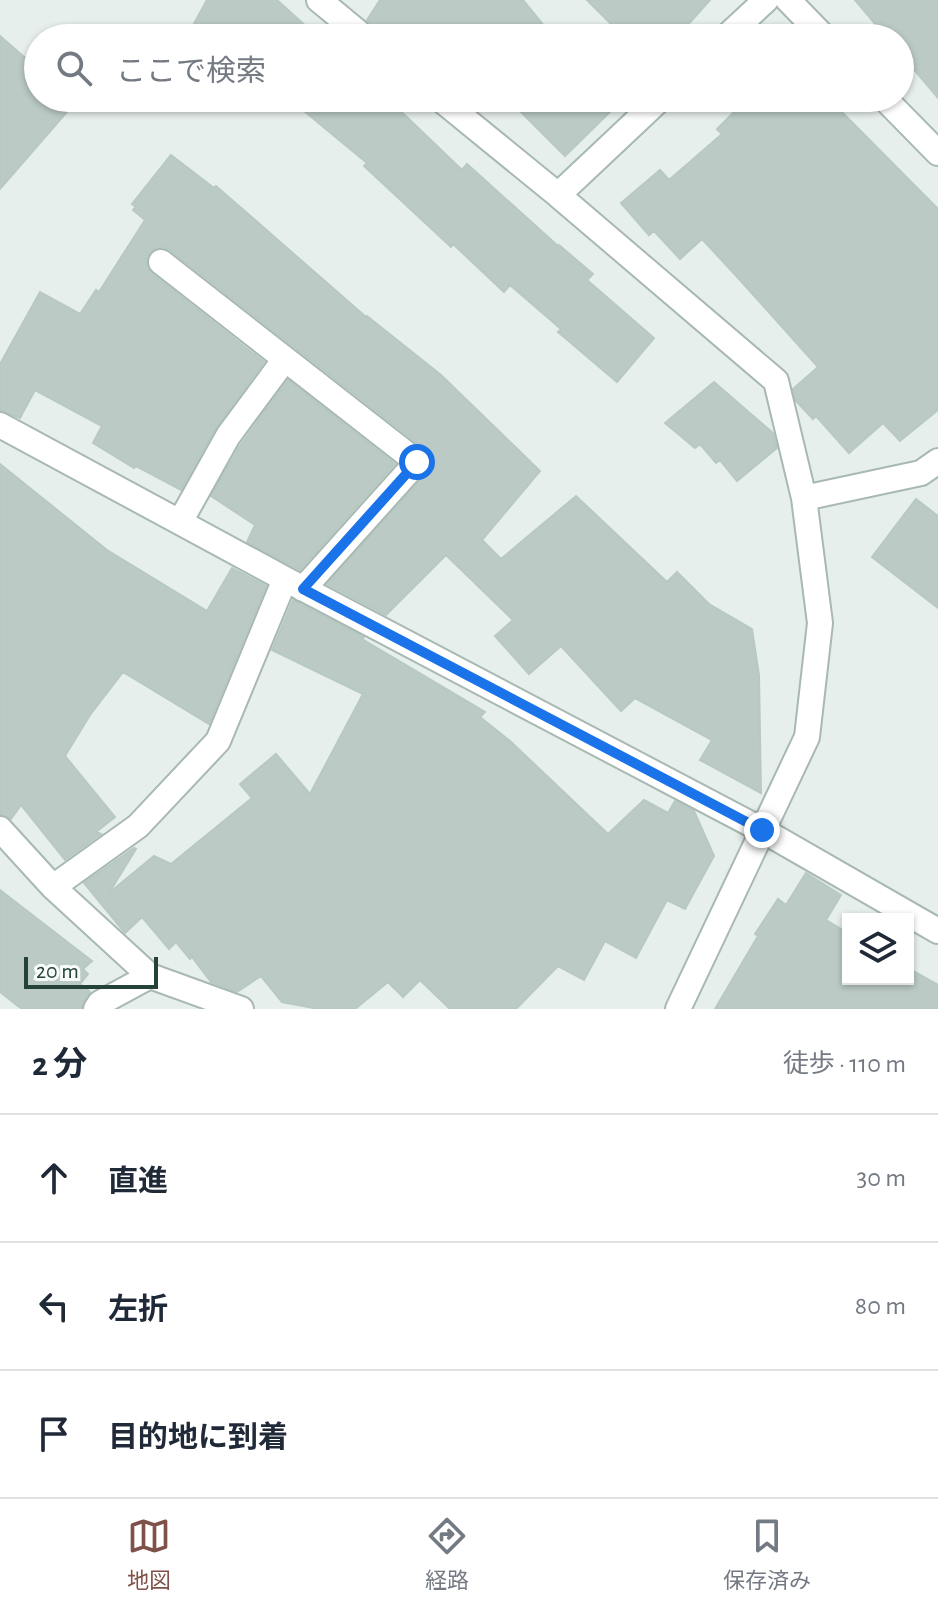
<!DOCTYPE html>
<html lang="ja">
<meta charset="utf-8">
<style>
:root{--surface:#fff;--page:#f2f2f3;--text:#1f2937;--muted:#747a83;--line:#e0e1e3;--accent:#7f5249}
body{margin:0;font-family:"Alegreya Sans","Noto Sans JP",sans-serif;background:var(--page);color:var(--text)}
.controls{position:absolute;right:24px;bottom:24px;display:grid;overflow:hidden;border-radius:0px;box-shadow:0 2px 6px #0004}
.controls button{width:72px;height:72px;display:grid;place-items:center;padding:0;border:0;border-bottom:2px solid var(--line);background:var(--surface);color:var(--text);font:40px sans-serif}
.scale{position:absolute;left:24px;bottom:20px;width:134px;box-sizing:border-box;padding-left:8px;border:4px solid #24423a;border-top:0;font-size:22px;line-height:28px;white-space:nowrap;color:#24423a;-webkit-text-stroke:6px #f7fbf9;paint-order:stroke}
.stop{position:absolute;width:24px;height:24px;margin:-18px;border:6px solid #1a73e8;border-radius:50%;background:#fff}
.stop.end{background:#1a73e8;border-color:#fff;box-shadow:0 2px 8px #0008}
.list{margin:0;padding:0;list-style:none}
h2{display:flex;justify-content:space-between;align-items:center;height:104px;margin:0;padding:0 32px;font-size:34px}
h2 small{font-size:26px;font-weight:400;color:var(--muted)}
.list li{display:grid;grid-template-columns:52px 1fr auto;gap:24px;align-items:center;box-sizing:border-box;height:128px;padding:0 32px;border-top:2px solid var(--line)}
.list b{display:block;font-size:30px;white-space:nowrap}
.list em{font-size:26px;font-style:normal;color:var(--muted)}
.icon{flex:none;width:44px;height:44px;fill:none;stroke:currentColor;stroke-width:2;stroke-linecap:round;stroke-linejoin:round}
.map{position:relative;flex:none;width:938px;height:1009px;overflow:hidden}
.search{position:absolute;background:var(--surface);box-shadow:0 2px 6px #0004;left:24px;right:24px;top:24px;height:88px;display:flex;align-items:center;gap:20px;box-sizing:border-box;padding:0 28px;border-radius:44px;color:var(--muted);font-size:30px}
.sheet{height:488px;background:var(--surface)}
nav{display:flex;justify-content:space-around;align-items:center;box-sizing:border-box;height:112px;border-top:2px solid var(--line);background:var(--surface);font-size:22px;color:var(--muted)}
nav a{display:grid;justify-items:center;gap:4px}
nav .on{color:var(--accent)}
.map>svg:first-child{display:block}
</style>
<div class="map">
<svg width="938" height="1009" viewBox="0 0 938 1009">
<rect width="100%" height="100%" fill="#e6efeb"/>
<path fill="#bbcac4" stroke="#b8c9c2" stroke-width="2" d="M 207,0 L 277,0 L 319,38 L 186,38 Z
M 380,0 L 523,0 L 554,38 L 380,38 L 375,27 L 367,20 Z
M 587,0 L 710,0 L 676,38 L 625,38 Z
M 855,0 L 938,0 L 938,98 L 900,53 L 900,38 L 887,38 Z
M 0,36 L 38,69 L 38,98 L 79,98 L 0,189 Z
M 284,98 L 387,98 L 462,170 L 467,164 L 558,246 L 559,245 L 593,274 L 587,280 L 654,338 L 617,382 L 558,332 L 561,329 L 510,285 L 504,292 L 453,244 L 451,247 L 364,166 L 367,163 L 298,106 L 296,109 Z
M 511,98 L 602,98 L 612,110 L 565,156 L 509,100 Z
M 748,98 L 828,98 L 938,209 L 938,410 L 900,441 L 883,423 L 849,453 L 816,416 L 813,419 L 796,401 L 793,389 L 818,367 L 740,280 L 702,239 L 680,259 L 654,231 L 649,235 L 621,203 L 660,170 L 669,180 L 722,134 L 717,129 Z
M 171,155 L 214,188 L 216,186 L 366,317 L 367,316 L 441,375 L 540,471 L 482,540 L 501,559 L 576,496 L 667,582 L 677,572 L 709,604 L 752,629 L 759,675 L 761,793 L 700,760 L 712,740 L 635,698 L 621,711 L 561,646 L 529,674 L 495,636 L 513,620 L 446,555 L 386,615 L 327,584 L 428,472 L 432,464 L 431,456 L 426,450 L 170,250 L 162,247 L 156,248 L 149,253 L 146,261 L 147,268 L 151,273 L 264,362 L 215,429 L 181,490 L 136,466 L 134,468 L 93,443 L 102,426 L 35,390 L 20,418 L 0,410 L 0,364 L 40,292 L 80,314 L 96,290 L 99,292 L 145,220 L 133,210 L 136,207 L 132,204 Z
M 288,380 L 395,464 L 300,570 L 247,542 L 255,525 L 211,496 L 241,444 Z
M 714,382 L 773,433 L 777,448 L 737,481 L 720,460 L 716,463 L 700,444 L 695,448 L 665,423 Z
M 0,464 L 107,550 L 207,611 L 232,568 L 266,586 L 209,724 L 123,672 L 90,715 L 65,756 L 115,817 L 96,832 L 101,834 L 65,860 L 21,805 L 11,819 L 0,814 Z
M 916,499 L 938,516 L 938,608 L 872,557 Z
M 293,600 L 364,637 L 362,639 L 485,712 L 480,717 L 510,741 L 608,834 L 644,800 L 668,813 L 675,801 L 694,811 L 714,856 L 685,909 L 667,900 L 636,958 L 605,941 L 584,980 L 558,966 L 516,1009 L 450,1009 L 420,980 L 403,997 L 388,982 L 355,1009 L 319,1009 L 282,1002 L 261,976 L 237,992 L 211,982 L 192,957 L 190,959 L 176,942 L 169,949 L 142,917 L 125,933 L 84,883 L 134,848 L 136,849 L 109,893 L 154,856 L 171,864 L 252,798 L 240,784 L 276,754 L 310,794 L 363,694 L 272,650 Z
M 806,873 L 841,895 L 826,920 L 848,933 L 848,979 L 908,979 L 908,968 L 938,985 L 938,1009 L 715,1009 L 758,936 L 755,934 L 778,899 L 786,905 Z
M 0,890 L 92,961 L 83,969 L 88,974 L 80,984 L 90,992 L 84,1001 L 81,1009 L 22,1009 L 0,992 Z"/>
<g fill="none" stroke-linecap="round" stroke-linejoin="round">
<defs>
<path id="minor" d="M 319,0 L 365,38
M 788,0 L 825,38
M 725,38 L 766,0
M 439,98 L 558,195 L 776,381 L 804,498 L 820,623 L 807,737 L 678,1009
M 884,98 L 938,153
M 558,195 L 661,98
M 161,262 L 417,462 L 303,589
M 0,425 L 285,579 L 762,830 L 938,931
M 804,498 L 921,473 L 938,461
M 180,522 L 228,436 L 285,359
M 0,829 L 53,887 L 150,976
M 53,887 L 138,826 L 218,741 L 285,579
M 96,1009 L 100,1003 L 150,976 L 241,1009"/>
</defs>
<use href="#minor" stroke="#a8b8b2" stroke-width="28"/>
<use href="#minor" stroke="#fff" stroke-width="24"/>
</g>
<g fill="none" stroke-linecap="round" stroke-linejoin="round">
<path stroke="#1a73e8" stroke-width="10" d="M 417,462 L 303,589 L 762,830"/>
</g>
</svg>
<div class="controls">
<button><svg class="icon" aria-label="layers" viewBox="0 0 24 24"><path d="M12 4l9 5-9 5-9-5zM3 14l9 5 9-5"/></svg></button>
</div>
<div class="scale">20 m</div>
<div class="stop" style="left:417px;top:462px"></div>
<div class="stop end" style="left:762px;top:830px"></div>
<div class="search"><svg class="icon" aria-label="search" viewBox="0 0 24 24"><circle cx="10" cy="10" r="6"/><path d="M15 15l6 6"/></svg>ここで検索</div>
</div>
<section class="sheet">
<h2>2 分<small>徒歩 · 110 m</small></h2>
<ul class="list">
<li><svg class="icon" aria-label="ahead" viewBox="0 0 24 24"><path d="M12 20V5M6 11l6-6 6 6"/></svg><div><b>直進</b></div><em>30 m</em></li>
<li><svg class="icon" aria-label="left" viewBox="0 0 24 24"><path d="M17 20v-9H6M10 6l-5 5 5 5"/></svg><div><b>左折</b></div><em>80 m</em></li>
<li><svg class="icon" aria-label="arrive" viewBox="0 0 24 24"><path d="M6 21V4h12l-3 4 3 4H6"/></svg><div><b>目的地に到着</b></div></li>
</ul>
</section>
<nav>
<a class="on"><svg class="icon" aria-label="map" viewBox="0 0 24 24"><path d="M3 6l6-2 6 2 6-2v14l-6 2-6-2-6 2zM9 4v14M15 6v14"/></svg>地図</a>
<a><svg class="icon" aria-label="directions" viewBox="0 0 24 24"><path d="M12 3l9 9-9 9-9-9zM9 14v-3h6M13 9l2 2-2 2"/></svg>経路</a>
<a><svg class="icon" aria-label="saved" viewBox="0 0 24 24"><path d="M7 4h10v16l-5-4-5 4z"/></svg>保存済み</a>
</nav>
